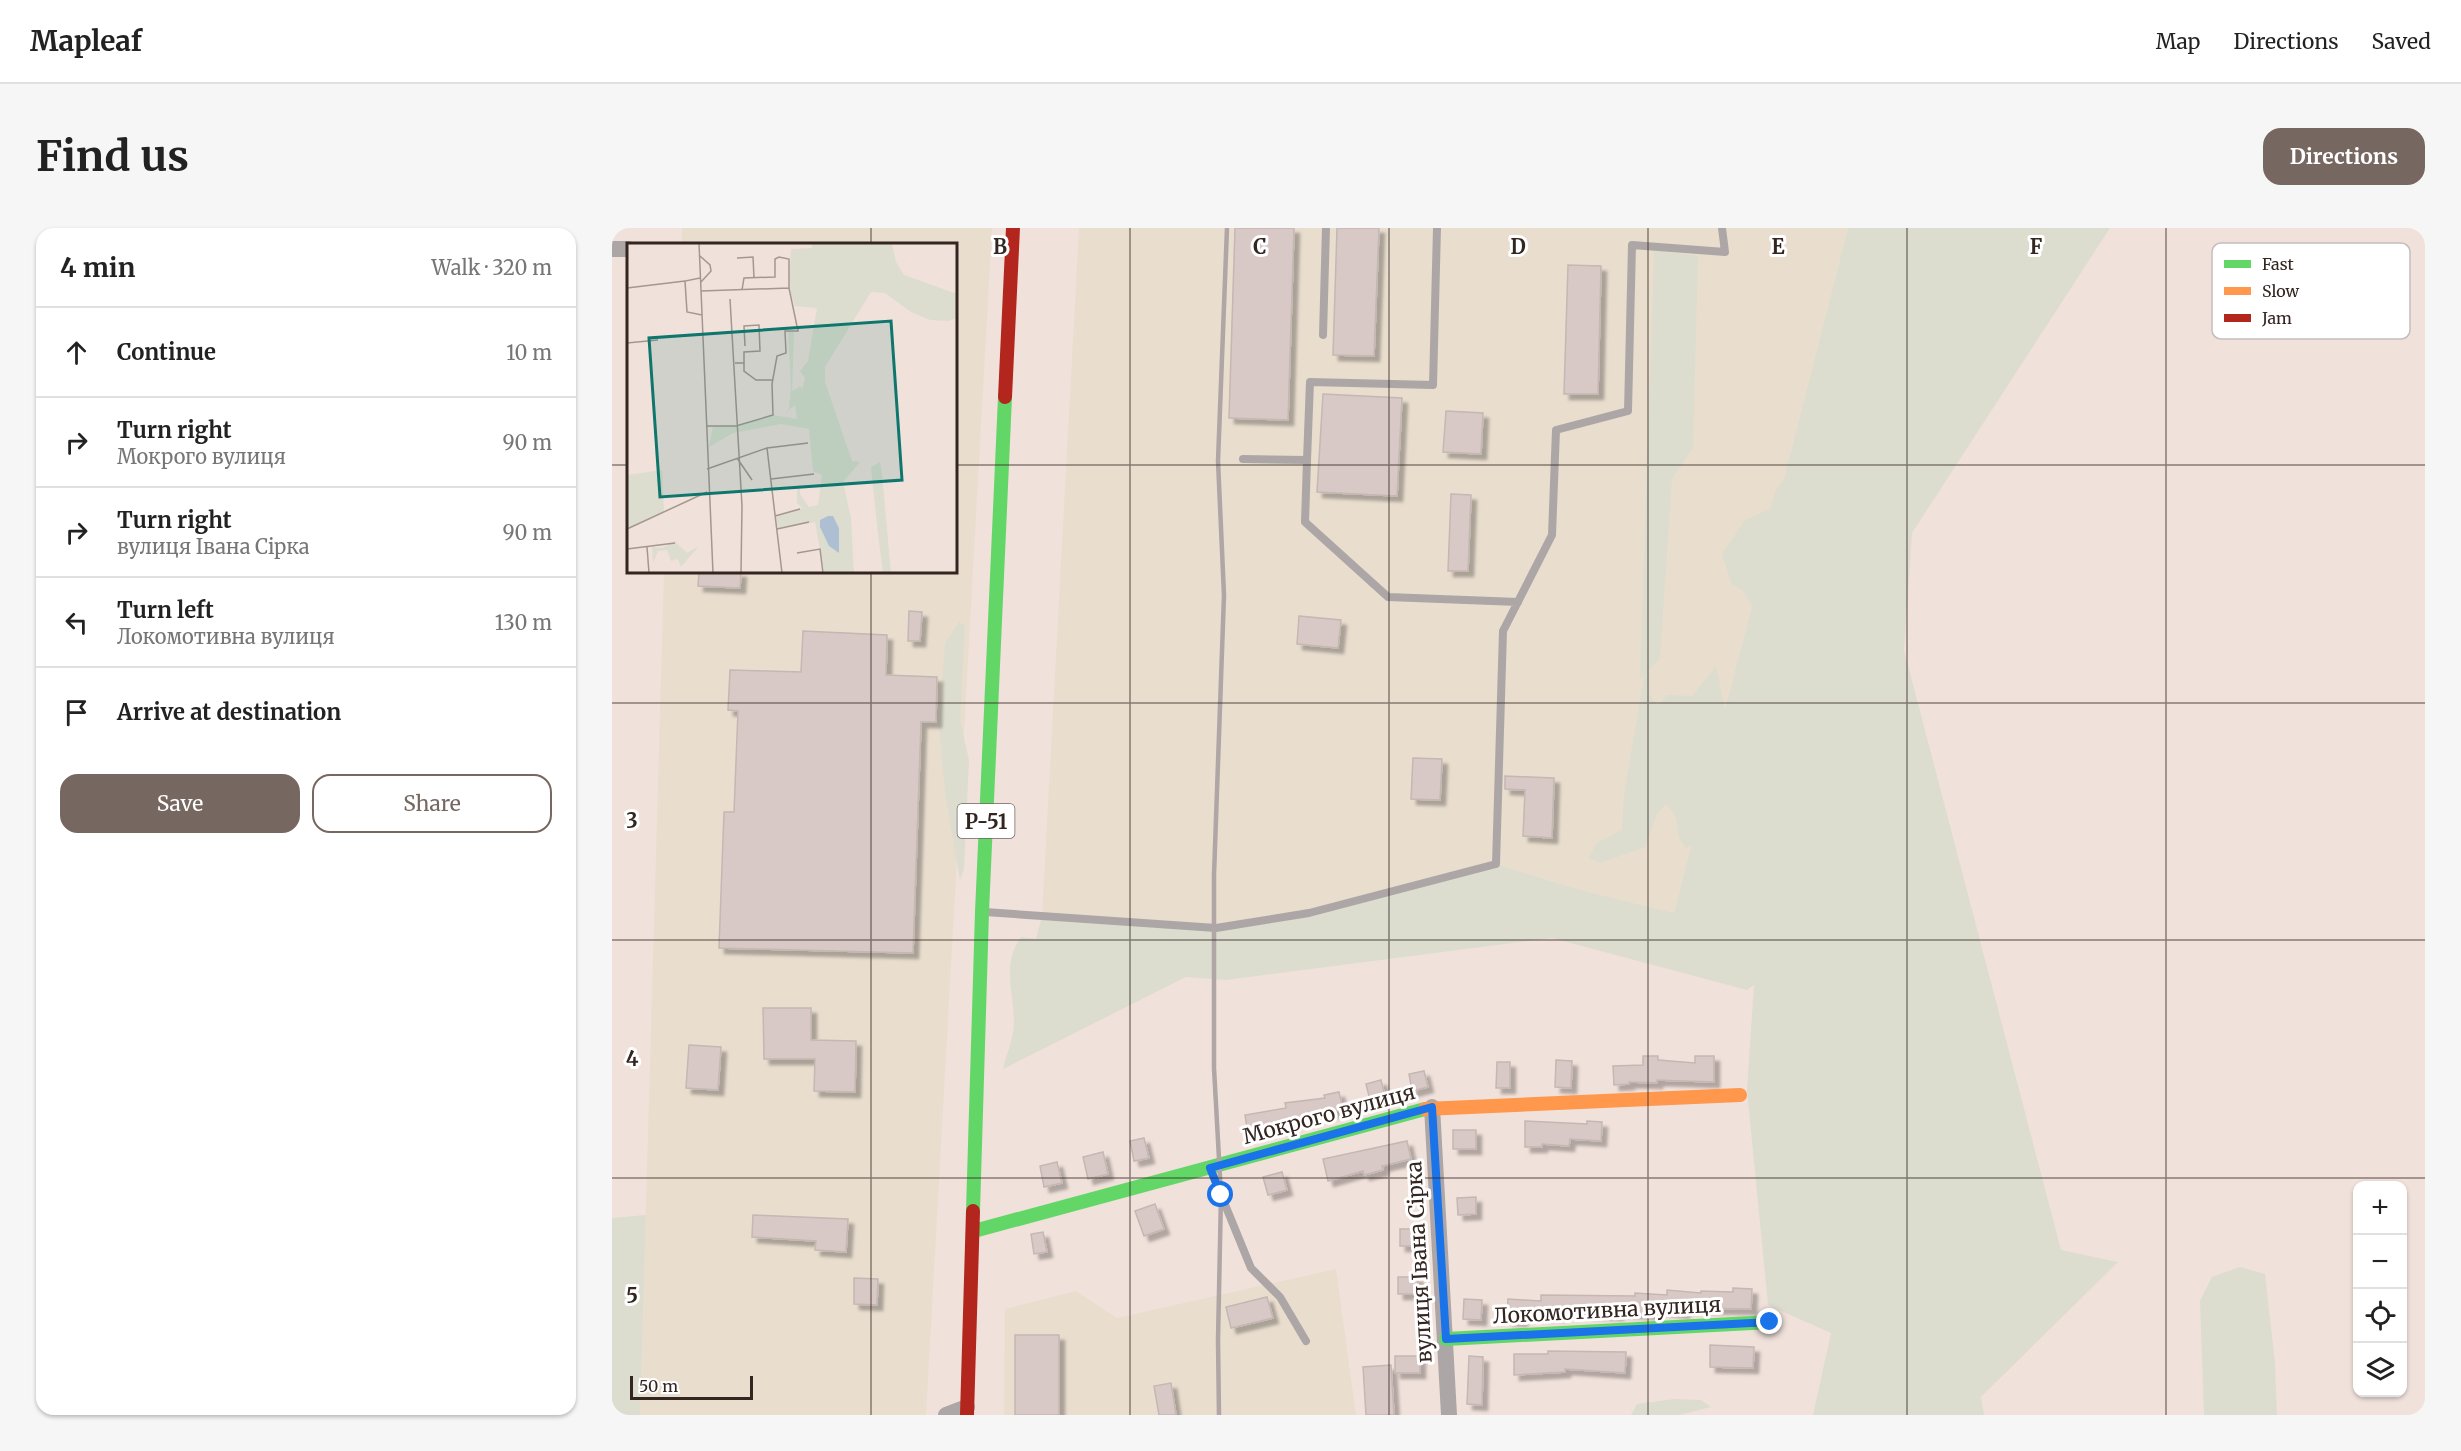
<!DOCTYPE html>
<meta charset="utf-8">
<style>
:root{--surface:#fff;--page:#f6f6f6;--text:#222;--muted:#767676;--line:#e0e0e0;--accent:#766761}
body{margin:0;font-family:Merriweather,serif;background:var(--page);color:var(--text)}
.controls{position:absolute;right:18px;bottom:18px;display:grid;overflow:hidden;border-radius:12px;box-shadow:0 2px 4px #0004}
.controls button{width:54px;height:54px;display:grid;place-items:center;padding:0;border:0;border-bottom:2px solid var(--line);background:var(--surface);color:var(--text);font:30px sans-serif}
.scale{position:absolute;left:18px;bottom:15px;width:123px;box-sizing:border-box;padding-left:6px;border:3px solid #332520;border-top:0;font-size:16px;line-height:21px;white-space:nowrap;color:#332520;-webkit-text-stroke:4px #fff;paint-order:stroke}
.stop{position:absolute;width:18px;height:18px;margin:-14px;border:4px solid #1a73e8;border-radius:50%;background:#fff}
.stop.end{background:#1a73e8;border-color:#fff;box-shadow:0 2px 6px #0008}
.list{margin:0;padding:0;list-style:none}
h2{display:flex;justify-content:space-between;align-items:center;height:78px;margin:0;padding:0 24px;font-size:26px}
h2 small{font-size:20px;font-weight:400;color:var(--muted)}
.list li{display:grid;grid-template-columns:39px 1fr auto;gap:18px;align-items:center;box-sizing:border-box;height:90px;padding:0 24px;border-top:2px solid var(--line)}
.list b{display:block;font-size:22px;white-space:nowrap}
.list p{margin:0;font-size:20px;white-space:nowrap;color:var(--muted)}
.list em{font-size:20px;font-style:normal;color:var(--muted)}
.actions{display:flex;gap:12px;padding:18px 24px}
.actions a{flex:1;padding:14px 0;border:2px solid var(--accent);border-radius:18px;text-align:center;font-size:21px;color:var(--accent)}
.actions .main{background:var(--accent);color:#fff}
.icon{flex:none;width:33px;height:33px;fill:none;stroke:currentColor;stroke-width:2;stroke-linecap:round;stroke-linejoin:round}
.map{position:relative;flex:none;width:1813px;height:1187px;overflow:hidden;border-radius:18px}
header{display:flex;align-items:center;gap:36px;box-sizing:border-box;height:84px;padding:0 30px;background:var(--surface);border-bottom:2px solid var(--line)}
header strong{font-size:28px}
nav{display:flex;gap:33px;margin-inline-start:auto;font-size:21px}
.intro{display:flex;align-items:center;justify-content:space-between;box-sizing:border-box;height:144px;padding:0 36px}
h1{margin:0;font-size:42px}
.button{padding:15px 27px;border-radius:18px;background:var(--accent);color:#fff;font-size:21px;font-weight:700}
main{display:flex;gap:36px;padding:0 36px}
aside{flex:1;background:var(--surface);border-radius:18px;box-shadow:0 2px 4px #0004}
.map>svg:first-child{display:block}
</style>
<header>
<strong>Mapleaf</strong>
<nav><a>Map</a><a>Directions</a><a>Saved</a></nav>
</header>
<div class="intro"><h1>Find us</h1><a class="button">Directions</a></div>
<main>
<aside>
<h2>4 min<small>Walk · 320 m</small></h2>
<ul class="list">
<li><svg class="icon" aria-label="ahead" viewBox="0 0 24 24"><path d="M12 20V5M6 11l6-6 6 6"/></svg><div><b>Continue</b></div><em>10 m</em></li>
<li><svg class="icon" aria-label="right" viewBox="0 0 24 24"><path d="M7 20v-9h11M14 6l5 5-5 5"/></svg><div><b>Turn right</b><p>Мокрого вулиця</p></div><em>90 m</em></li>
<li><svg class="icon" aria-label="right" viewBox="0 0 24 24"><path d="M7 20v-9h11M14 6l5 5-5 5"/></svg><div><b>Turn right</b><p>вулиця Івана Сірка</p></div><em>90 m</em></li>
<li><svg class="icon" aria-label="left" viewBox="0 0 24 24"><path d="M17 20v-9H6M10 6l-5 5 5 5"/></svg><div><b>Turn left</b><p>Локомотивна вулиця</p></div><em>130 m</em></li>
<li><svg class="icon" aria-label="arrive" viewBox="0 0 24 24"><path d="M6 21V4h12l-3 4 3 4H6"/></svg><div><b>Arrive at destination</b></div></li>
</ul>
<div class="actions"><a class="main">Save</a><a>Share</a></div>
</aside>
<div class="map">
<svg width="1813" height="1187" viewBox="0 0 1813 1187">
<defs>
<filter id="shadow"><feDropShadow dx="5.5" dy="5.5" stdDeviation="1.5" flood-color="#0004"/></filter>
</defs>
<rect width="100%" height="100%" fill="#f1e1db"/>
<path fill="#e9ddce" d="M 70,0 L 380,0 L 314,1187 L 28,1187 L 52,344 L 344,344 L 344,16 L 70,16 Z
M 467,0 L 1236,0 L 1062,685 L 965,661 L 884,636 L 697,685 L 604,700 L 430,688 Z
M 724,1041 L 744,1187 L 392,1187 L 393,1081 L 464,1063 L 505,1090 Z"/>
<path fill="#dcddce" d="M 1236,0 L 1498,0 L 1300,305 L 1292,422 L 1449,1022 L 1506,1034 L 1369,1169 L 1372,1187 L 1201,1187 L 1219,1105 L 1156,1077 L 1135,862 L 1142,757 L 1135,762 L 940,710 L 614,752 L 574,749 L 391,841 C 394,827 402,810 402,795 C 402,764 389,737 409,709 L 424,711 L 430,688 L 604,700 L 697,685 L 884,636 L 965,661 L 1062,685 L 1079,618 L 1074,620 L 1067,610 L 1063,587 L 1054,576 L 1045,586 L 1033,619 L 988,635 L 976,630 L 985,615 L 1010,602 L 1012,566 L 1032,448 L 1028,450 L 1042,22 L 1086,28 L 1081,220 L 1060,251 L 1048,431 L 1037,442 L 1037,466 L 1046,477 L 1055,467 L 1080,468 L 1104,438 L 1113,482 L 1140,378 L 1130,362 L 1120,357 L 1110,326 L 1133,292 L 1158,281 L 1163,264 L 1172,251 Z
M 347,394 L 353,397 L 348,492 L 357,532 L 352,640 L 348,652 L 333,564 L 327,499 L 333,415 Z
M 34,987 L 28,1187 L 0,1187 L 0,990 Z
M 1628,1039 L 1653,1046 L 1663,1135 L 1665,1187 L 1592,1187 L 1588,1073 L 1600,1049 Z
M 1063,1171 L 1089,1172 L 1099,1179 L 1067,1187 L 1019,1187 L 1025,1176 Z"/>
<path fill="#d9c9c6" stroke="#c5b7b3" stroke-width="1.5" filter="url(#shadow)" d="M 623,0 L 682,0 L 676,192 L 617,190 Z
M 725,0 L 767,0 L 762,128 L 721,127 Z
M 956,37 L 989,38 L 986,166 L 952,166 Z
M 711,166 L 790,170 L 785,268 L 705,264 Z
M 834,183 L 871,185 L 869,226 L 831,224 Z
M 839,266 L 859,267 L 856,343 L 836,343 Z
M 87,344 L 129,344 L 128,360 L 86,358 Z
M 297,383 L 310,384 L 308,413 L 296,413 Z
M 687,388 L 729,392 L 726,420 L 685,416 Z
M 191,403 L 275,407 L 274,447 L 325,449 L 324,494 L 309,494 L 301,725 L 107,720 L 112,584 L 122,584 L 126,483 L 116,482 L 118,442 L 189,444 Z
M 801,530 L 830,531 L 828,572 L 799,571 Z
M 893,548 L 942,550 L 940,610 L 911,608 L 913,562 L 893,561 Z
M 151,780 L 199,780 L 199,812 L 244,813 L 243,864 L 202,863 L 203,831 L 152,831 Z
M 77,817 L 109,819 L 106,862 L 74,860 Z
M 1031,828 L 1046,828 L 1046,832 L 1083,835 L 1083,828 L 1102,828 L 1102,854 L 1045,852 L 1045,855 L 1017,854 L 1017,856 L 1002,857 L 1001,838 L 1031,837 Z
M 944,832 L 960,833 L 959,860 L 943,859 Z
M 885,834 L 898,834 L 898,860 L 884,860 Z
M 812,843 L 816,859 L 800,863 L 797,846 Z
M 769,852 L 773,868 L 758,872 L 754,856 Z
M 727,864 L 731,882 L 695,890 L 695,892 L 653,898 L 654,902 L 636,906 L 633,887 L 674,880 L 673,875 L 713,870 L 712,867 Z
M 913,893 L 975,896 L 975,893 L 990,894 L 989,913 L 958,911 L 957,918 L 930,916 L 930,919 L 913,919 Z
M 841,902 L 864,902 L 864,921 L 841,921 Z
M 532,910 L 537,930 L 522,933 L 518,913 Z
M 795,913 L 799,931 L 770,938 L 771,942 L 752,947 L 751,943 L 716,953 L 711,931 Z
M 491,924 L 496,946 L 476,951 L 471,929 Z
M 445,934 L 450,955 L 432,959 L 428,938 Z
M 670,944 L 675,962 L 656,967 L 651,949 Z
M 864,969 L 864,986 L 846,987 L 845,970 Z
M 543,976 L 552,1001 L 532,1008 L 523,983 Z
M 141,987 L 236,991 L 234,1024 L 203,1022 L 204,1013 L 140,1009 Z
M 788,1001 L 803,1001 L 803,1018 L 788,1018 Z
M 431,1004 L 435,1024 L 422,1026 L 419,1006 Z
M 786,1049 L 806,1049 L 806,1066 L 786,1066 Z
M 242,1050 L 266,1051 L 265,1077 L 242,1076 Z
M 1121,1060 L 1140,1061 L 1139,1081 L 1073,1080 L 1072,1085 L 1039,1081 L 1039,1086 L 1006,1084 L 1006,1087 L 948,1084 L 948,1088 L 910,1087 L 910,1093 L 895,1092 L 896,1071 L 929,1073 L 929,1067 L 1023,1068 L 1023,1065 L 1055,1067 L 1055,1062 L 1089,1065 L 1089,1063 L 1121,1064 Z
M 655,1069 L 661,1090 L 619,1100 L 614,1079 Z
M 852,1071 L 870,1072 L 869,1092 L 851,1091 Z
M 403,1107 L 447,1107 L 447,1187 L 403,1187 Z
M 1098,1117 L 1142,1119 L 1141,1140 L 1098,1139 Z
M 936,1123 L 1014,1124 L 1013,1145 L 953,1141 L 953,1144 L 902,1147 L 902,1126 L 936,1126 Z
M 783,1128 L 808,1128 L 808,1145 L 783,1145 Z
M 857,1128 L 871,1129 L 870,1177 L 855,1176 Z
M 779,1137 L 782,1187 L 754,1187 L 751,1139 Z
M 559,1155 L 564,1187 L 547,1187 L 542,1158 Z"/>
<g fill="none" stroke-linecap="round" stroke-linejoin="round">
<path stroke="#ada6a7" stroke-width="8" d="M 711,107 L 714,0
M 631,231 L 695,232 L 693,294 L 776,369 L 906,374
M 695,232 L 698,154 L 821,157 L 825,0
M 373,684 L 604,700 L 697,685 L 884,636 L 891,403 L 940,307 L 944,202 L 1016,183 L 1020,17 L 1113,24 L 1110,0
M 598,940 L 639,1040 L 668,1069 L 694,1113"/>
<path stroke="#ada6a7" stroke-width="16" d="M 0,21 L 16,21
M 820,879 L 837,1187
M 334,1187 L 355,1179"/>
<path stroke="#63d668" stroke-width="14" d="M 361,983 L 370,684 L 393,169
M 362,1003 L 813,881
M 834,1111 L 1159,1094"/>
<path stroke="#ff974d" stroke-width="14" d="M 813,881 L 1128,867"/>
<path stroke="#b3261e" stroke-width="14" d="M 393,169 L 401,0
M 355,1187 L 361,983"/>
<path stroke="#afa6a5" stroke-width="4.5" d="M 607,1187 L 606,1112 L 609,967 L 602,840 L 602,647 L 612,367 L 606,233 L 615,0"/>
</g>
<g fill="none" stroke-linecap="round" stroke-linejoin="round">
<path stroke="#1a73e8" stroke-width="8" d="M 609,967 L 598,940 L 820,879 L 834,1111 L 1158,1094"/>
</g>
<path fill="none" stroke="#332520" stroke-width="1.5" stroke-opacity="0.55" d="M 259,0 L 259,16M 518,0 L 518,1187M 777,0 L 777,1187M 1036,0 L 1036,1187M 1295,0 L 1295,1187M 1554,0 L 1554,1187M 0,237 L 16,237M 344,237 L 1813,237M 259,344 L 259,1187M 0,475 L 1813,475M 0,712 L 1813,712M 0,950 L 1813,950"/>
<g text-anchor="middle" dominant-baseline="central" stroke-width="6" stroke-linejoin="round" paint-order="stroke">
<rect fill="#fff" stroke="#706663" stroke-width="1.5" x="345.5" y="576" width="57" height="34" rx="4.5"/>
<g font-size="20" font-weight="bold" fill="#332520">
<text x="374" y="593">Р-51</text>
</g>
<g font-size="21" fill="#332520" stroke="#fff">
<text transform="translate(717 886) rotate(-15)">Мокрого вулиця</text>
<text transform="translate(807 1034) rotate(-93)">вулиця Івана Сірка</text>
<text transform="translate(995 1082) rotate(-3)">Локомотивна вулиця</text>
</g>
</g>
<g transform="translate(15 15)">
<rect width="330" height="330" fill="#f1e1db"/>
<path d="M 185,0 L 265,0 L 269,19 L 277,32 L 330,51 L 330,75 L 322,78 L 303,77 L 284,69 L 258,50 L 244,49 L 198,124 L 198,139 L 225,218 L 233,219 L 216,239 L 224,275 L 227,330 L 197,330 L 188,279 L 151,286 L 149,273 L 175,265 L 170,260 L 170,243 L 180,242 L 173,245 L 173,251 L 182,264 L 191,262 L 195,232 L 186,228 L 182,186 L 154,181 L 106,190 L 82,204 L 86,183 L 109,183 L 146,172 L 170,176 L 168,162 L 158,170 L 162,166 L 164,146 L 161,88 L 167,89 L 165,148 L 174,143 L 175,148 L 178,135 L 173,128 L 181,118 L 190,65 L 168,63 L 162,45 L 164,6 L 185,5 ZM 253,219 L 255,231 L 264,330 L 256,330 L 251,291 L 244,224 ZM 35,227 L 37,269 L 0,286 L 0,232 ZM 48,298 L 60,310 L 72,303 L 54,324 L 51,316 L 44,318 L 40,307 L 31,308 L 26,320 L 25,304 L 35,305 Z" fill="#dcddce"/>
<path d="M 201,273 L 206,273 L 212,285 L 212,310 L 202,303 L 193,284 L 193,277 Z" fill="#afbfd3"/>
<path fill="none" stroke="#a59690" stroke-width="1.5" d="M 72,0 L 86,330M 73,13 L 83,22 L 84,28 L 74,39M 110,15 L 126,14 L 127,35M 73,35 L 58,38 L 60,69 L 75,72M 0,45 L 58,38M 115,47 L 117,35 L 148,34 L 148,16 L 152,14 L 162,16 L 162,45M 74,48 L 162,45 L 171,88 L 158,88 L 159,110 L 150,113 L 145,141 L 146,172 L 109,183 L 79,183M 103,56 L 115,263 L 114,330M 0,100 L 31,97M 108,120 L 117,120 L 117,128 L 129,137 L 146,137M 117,120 L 117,109 L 133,108 L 132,82 L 117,83 L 118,103M 140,205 L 155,330M 110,215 L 125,237M 80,226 L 140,205 L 181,200M 144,236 L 187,231M 148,273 L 173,266M 0,286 L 80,249M 150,286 L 182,279M 20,304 L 22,330M 0,306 L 48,300M 170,310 L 193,306 L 196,330"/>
<path fill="#0f766e" fill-opacity="0.15" stroke="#0f766e" stroke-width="3" d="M 264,78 L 275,237 L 33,254 L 22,95 Z"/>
<rect width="330" height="330" fill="none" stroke="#332520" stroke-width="3"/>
</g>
<rect x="1600" y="15" width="198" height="96" rx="9" fill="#fff" stroke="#c2bebc" stroke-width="1.5"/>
<rect x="1612" y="32" width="27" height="8" fill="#63d668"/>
<rect x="1612" y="59" width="27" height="8" fill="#ff974d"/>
<rect x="1612" y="86" width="27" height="8" fill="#b3261e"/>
<g font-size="16" fill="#332520">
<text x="1650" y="42">Fast</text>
<text x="1650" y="69">Slow</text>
<text x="1650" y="96">Jam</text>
</g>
<g font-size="20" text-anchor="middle" font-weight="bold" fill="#332520" stroke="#fff" stroke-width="6" stroke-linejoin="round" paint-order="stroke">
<text x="388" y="26">B</text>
<text x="648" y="26">C</text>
<text x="906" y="26">D</text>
<text x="1166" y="26">E</text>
<text x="1424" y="26">F</text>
<text x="20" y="600">3</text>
<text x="20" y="838">4</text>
<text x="20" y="1075">5</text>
</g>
</svg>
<div class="controls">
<button>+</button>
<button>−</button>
<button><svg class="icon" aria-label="locate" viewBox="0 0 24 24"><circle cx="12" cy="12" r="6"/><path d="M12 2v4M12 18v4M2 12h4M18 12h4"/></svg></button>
<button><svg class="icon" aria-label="layers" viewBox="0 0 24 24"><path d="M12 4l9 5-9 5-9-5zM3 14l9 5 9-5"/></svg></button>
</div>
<div class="scale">50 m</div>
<div class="stop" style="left:609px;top:967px"></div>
<div class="stop end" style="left:1158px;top:1094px"></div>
</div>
</main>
